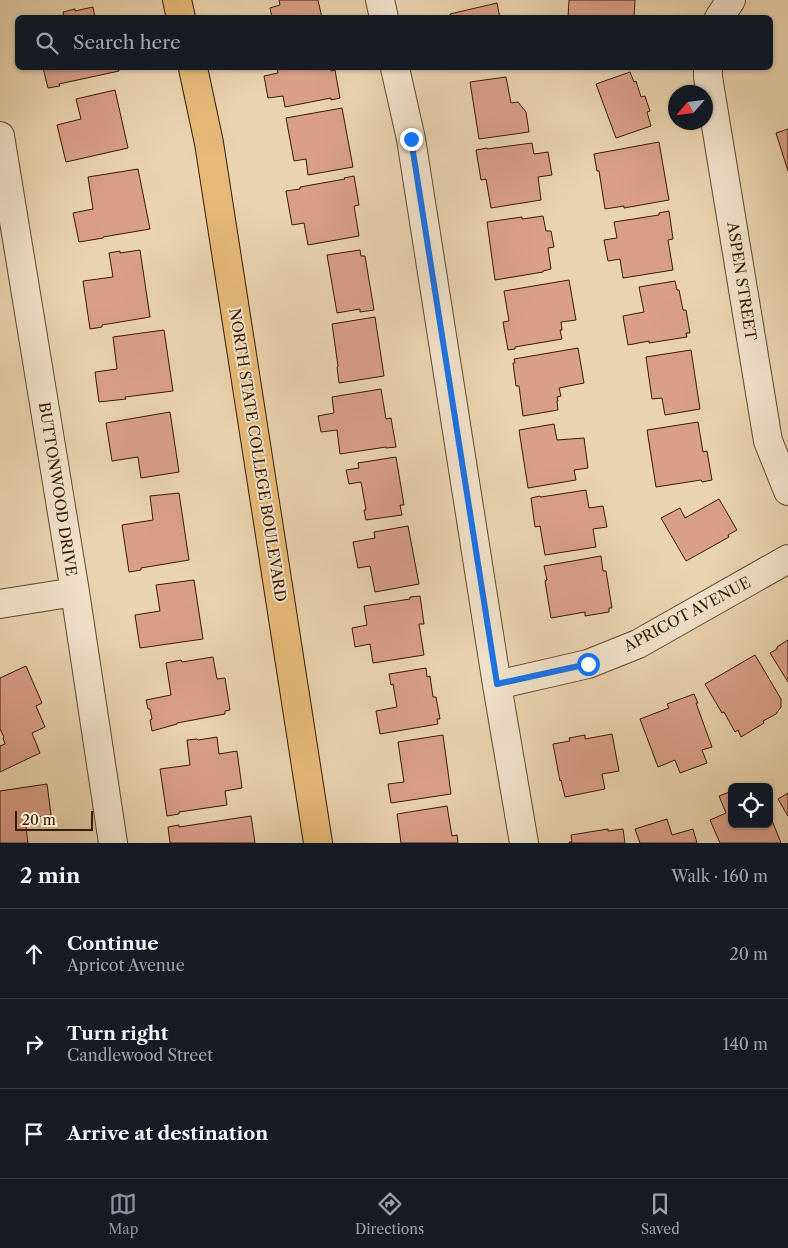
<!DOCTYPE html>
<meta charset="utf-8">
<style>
:root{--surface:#171b24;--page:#20242c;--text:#f1f3f6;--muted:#9ea1a6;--line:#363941;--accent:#8c9099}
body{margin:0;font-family:"Libre Caslon Text",serif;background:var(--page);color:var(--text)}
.controls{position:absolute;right:15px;bottom:15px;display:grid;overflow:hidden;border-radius:8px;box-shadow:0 1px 4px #0004}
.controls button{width:45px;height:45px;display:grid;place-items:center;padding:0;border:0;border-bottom:1px solid var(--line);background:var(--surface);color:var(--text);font:25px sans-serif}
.compass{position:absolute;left:668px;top:85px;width:45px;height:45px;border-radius:50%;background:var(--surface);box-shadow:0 1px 4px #0004;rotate:242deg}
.scale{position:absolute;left:15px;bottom:12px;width:78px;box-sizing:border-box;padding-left:5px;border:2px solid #381c01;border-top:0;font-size:14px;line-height:18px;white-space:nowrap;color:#381c01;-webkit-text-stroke:4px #f1e2cc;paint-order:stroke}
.stop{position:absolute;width:15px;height:15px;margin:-11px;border:4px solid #1a73e8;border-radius:50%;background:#fff}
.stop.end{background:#1a73e8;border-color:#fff;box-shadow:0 1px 5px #0008}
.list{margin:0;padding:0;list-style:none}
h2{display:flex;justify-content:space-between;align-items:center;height:65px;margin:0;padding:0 20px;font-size:21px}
h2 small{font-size:16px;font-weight:400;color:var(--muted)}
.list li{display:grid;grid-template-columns:32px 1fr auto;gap:15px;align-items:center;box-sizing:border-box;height:90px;padding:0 20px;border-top:1px solid var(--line)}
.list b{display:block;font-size:19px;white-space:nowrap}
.list p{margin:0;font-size:16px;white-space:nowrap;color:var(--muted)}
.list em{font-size:16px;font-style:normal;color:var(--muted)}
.icon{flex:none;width:28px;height:28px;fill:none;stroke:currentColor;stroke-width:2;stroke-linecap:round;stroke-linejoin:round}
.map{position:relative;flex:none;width:788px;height:843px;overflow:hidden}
.search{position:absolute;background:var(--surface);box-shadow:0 1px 4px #0004;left:15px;right:15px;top:15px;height:55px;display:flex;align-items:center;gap:12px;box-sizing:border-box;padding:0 18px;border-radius:8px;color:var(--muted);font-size:19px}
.sheet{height:335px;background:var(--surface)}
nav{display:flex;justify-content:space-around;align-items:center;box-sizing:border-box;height:70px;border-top:1px solid var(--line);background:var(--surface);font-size:14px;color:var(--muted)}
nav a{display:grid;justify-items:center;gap:2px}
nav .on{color:var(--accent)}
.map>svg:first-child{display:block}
</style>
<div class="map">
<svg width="788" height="843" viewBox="0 0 788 843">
<rect width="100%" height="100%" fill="#ead3b0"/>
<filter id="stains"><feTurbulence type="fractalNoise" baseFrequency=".004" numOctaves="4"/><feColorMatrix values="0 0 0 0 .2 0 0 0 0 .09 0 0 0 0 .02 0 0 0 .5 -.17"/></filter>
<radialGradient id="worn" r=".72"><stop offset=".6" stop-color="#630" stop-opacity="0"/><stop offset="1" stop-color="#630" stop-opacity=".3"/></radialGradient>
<path fill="#da9f89" stroke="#381c01" d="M 279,0 L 318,0 L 322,18 L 272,18 L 270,8 L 280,5 Z
M 569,0 L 635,0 L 634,18 L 568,18 Z
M 497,3 L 500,18 L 451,18 L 450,14 Z
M 93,7 L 95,18 L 64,18 L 63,12 L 75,9 L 75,11 Z
M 43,68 L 118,68 L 119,71 L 59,84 L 60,86 L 48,88 Z
M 277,68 L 330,68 L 331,71 L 335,70 L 340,98 L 331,100 L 331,98 L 285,107 L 283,96 L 268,98 L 264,76 L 278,73 Z
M 630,72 L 634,82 L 636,81 L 641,97 L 645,96 L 650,111 L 647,112 L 651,126 L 616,138 L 596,84 Z
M 506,77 L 511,103 L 518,102 L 526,112 L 529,132 L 479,139 L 470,82 Z
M 115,90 L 128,148 L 66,162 L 57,125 L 81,119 L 76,99 Z
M 342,108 L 353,167 L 308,175 L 306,159 L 294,161 L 286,118 Z
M 788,129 L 788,171 L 776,133 Z
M 659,142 L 669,200 L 624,208 L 624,206 L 605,209 L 599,171 L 597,171 L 594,154 Z
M 532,143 L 534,154 L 548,152 L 552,175 L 538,177 L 541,200 L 491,208 L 486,179 L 481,180 L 476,150 L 487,148 L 487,149 Z
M 138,169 L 150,229 L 103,237 L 103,238 L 79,242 L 73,213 L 93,209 L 88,177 Z
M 354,176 L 359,205 L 354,206 L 359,236 L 308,245 L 304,223 L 292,225 L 286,191 L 300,189 L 300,187 L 345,179 L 344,178 Z
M 669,211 L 673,239 L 668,240 L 673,270 L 623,278 L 620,259 L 608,261 L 604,240 L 617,238 L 614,222 L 659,215 L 659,213 Z
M 543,216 L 546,231 L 551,231 L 554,247 L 548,248 L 551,269 L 543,271 L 543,272 L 495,280 L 487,222 L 522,217 L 522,219 Z
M 140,250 L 150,317 L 102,325 L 102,327 L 90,329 L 83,281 L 113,277 L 109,253 L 120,251 L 120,253 Z
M 360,250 L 361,256 L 365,256 L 374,310 L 360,312 L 360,309 L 337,313 L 327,255 Z
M 569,280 L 576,320 L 561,322 L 562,330 L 560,330 L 562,339 L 515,347 L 515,349 L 508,350 L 503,322 L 509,321 L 504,291 Z
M 675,281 L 677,290 L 679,290 L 683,310 L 686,310 L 690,333 L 686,333 L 687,337 L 649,343 L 649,341 L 628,345 L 623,316 L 644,312 L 639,287 Z
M 375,317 L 384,376 L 339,383 L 337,367 L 338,366 L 332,324 Z
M 164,330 L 173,391 L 125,397 L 126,399 L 99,402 L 95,372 L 117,369 L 113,337 Z
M 578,348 L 584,383 L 559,388 L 561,396 L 557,397 L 558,401 L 557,401 L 558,410 L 523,416 L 519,386 L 516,386 L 513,363 L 515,363 L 514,359 Z
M 691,350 L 700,409 L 665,415 L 662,398 L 652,399 L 646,357 Z
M 381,389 L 386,419 L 391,418 L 396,447 L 386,448 L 386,447 L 340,454 L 337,430 L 321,432 L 318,416 L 334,413 L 332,397 Z
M 170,412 L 179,472 L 141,478 L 138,457 L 112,461 L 106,423 Z
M 698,422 L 703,452 L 707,451 L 712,480 L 702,482 L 701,480 L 656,487 L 647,430 Z
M 554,424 L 557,440 L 584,438 L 588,468 L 574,470 L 576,480 L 528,488 L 519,430 Z
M 396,457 L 404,505 L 400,505 L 402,515 L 366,520 L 364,510 L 366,510 L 361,482 L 349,484 L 346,470 L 359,468 L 358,463 Z
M 586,490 L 589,508 L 603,506 L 607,527 L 593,529 L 596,547 L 545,555 L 540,526 L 535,527 L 531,498 L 540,496 L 541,497 Z
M 179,493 L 189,560 L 141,568 L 141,570 L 129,572 L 122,525 L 153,520 L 150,496 Z
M 719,499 L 737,530 L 728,535 L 729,537 L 686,561 L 661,518 L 680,508 L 685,518 Z
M 408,526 L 419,584 L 375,592 L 370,566 L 358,568 L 353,542 L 375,538 L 374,532 Z
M 601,556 L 603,571 L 606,571 L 612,608 L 609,608 L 609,612 L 585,616 L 585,612 L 551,618 L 545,581 L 547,580 L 544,566 Z
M 194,580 L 203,639 L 140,648 L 135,615 L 160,611 L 156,585 Z
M 420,596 L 424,624 L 419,624 L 424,655 L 373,663 L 370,644 L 355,647 L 352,628 L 367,625 L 364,606 L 410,599 L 410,597 Z
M 788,640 L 788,682 L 770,653 L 777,649 L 777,647 Z
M 755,655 L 781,699 L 781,707 L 776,714 L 763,721 L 764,723 L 741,737 L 738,730 L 735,732 L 724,712 L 722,713 L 705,684 Z
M 213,657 L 217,679 L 225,678 L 230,710 L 225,711 L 225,714 L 177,723 L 177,724 L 152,731 L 150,720 L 152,719 L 150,709 L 148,709 L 146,700 L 171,695 L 166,663 L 181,660 L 182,662 Z
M 26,666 L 42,703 L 36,706 L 45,727 L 32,733 L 40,753 L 0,772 L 0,746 L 5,744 L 3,738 L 4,737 L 0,729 L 0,678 Z
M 426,668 L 427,677 L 430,676 L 433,697 L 436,697 L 440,719 L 437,719 L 438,724 L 380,734 L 376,711 L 397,707 L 393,684 L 391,685 L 389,674 Z
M 694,694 L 698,703 L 696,703 L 712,747 L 702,750 L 707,763 L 680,773 L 675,760 L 658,767 L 640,719 L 669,708 L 667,704 Z
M 612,734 L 619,771 L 602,774 L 605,789 L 565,797 L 561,780 L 560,781 L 553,744 L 570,741 L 569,738 L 585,735 L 585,739 Z
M 443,735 L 451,794 L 391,803 L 388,784 L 404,782 L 398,742 Z
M 217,737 L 219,754 L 237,751 L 242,788 L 225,791 L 227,805 L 179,812 L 179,814 L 167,816 L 160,769 L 190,765 L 187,740 L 197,739 L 198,740 Z
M 47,784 L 51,815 L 25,819 L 28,843 L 0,843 L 0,791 Z
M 732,791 L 732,824 L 769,824 L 769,813 L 781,843 L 720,843 L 710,820 L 726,813 L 719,796 Z
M 788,793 L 788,816 L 778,799 Z
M 447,806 L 452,836 L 457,835 L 458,843 L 401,843 L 397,814 Z
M 251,816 L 255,843 L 170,843 L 168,827 L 179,825 L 179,827 Z
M 667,819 L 672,835 L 693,829 L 697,843 L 640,843 L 635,829 Z
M 608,829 L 608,831 L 623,829 L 625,843 L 569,843 L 569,842 L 572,842 L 571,835 Z"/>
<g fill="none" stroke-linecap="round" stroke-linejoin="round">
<defs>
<path id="minor" d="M 380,0 L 384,18
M 719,18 L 731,0
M 395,68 L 411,139 L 497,685 L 524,843
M 708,68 L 708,77 L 768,441 L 788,491
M 0,136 L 75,592 L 113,843
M 0,604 L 75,592
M 497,685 L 588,664 L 638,644 L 788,559"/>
<path id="major" d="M 177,0 L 181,18
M 193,68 L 209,143 L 318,843"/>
</defs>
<use href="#minor" stroke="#644a2d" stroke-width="30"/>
<use href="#major" stroke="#381c01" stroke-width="30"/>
<use href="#minor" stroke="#f1e2cc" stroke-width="28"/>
<use href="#major" stroke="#e5ba78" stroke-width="28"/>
</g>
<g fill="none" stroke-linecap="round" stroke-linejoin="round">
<path stroke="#1a73e8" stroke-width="6" d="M 411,139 L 497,684 L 588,664"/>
</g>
<g text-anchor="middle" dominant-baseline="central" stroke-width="4" stroke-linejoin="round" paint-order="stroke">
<g font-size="15" fill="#381c01" stroke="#f1e2cc">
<text transform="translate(742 281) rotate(81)">ASPEN STREET</text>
<text transform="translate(258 455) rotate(81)">NORTH STATE COLLEGE BOULEVARD</text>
<text transform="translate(58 489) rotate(81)">BUTTONWOOD DRIVE</text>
<text transform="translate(687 614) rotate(-28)">APRICOT AVENUE</text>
</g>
</g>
<rect width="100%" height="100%" filter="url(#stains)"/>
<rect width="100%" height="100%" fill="url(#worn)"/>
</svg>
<div class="controls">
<button><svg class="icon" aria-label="locate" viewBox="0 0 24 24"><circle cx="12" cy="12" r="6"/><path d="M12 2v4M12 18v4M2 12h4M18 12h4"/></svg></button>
</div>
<svg class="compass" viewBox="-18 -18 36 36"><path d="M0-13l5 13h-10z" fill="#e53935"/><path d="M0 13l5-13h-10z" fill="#9ea1a6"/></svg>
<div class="scale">20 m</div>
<div class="stop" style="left:588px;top:664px"></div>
<div class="stop end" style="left:411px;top:139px"></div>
<div class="search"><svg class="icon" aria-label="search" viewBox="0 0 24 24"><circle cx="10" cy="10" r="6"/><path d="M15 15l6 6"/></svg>Search here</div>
</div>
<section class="sheet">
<h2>2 min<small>Walk · 160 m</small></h2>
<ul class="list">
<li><svg class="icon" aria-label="ahead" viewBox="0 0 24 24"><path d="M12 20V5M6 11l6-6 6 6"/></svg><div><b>Continue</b><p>Apricot Avenue</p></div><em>20 m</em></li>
<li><svg class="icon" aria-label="right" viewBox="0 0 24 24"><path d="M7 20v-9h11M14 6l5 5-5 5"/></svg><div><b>Turn right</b><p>Candlewood Street</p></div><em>140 m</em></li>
<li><svg class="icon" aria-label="arrive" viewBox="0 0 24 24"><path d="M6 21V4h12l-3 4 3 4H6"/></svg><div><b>Arrive at destination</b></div></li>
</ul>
</section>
<nav>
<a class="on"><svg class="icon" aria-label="map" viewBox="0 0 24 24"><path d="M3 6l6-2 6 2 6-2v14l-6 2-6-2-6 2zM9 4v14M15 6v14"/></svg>Map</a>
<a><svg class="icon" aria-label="directions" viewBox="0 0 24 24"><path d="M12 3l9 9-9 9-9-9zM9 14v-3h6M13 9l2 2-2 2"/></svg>Directions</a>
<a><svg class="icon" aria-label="saved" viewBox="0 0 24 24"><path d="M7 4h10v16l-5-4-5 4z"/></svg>Saved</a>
</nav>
